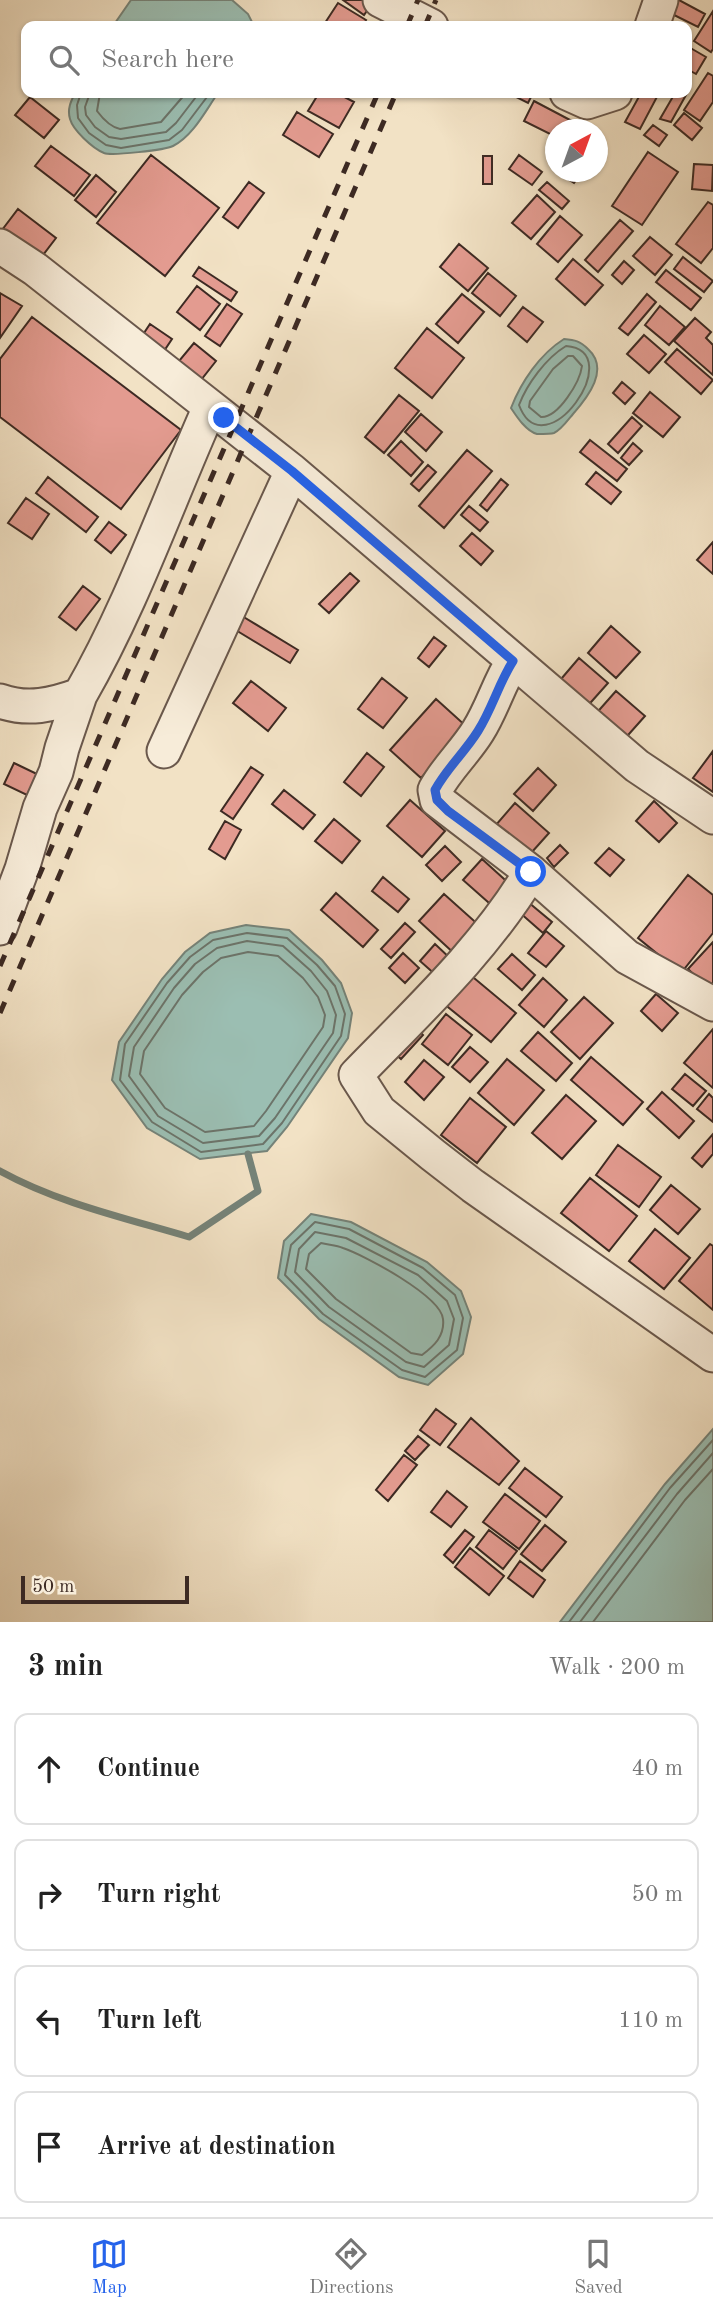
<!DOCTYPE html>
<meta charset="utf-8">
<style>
:root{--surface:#fff;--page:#f6f6f6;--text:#222;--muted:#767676;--line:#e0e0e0;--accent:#2563eb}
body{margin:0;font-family:"Old Standard TT",serif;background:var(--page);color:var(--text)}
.compass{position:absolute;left:545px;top:119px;width:63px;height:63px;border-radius:50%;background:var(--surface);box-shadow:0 2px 5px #0004;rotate:41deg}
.scale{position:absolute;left:21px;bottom:18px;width:168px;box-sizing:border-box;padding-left:7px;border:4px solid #3d2a23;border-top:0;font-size:19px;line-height:24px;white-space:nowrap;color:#3d2a23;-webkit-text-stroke:5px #f7ecd9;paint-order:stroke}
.stop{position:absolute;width:21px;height:21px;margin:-16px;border:5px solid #2563eb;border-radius:50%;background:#fff}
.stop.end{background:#2563eb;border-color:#fff;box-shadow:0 2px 7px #0008}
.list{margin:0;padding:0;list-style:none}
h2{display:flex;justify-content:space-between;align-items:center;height:91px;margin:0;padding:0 28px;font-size:30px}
h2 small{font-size:23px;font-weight:400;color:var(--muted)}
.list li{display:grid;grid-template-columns:46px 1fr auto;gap:21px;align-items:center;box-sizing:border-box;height:112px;margin:0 14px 14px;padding:0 14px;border:2px solid var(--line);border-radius:14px}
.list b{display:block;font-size:26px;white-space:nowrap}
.list em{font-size:23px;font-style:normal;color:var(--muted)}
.icon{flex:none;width:38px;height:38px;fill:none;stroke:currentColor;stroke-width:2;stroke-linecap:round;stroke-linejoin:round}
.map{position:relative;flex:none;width:713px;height:1622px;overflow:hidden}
.search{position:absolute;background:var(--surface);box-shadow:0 2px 5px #0004;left:21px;right:21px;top:21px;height:77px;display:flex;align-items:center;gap:18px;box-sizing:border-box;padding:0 24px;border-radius:14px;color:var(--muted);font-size:26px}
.sheet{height:595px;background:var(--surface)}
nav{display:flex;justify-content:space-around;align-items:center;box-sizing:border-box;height:98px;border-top:2px solid var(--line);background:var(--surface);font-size:19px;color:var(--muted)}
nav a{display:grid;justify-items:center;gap:4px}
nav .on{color:var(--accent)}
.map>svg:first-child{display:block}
</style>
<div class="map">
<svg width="713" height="1622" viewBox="0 0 713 1622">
<rect width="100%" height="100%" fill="#f2e2c5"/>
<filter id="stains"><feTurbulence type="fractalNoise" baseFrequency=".00286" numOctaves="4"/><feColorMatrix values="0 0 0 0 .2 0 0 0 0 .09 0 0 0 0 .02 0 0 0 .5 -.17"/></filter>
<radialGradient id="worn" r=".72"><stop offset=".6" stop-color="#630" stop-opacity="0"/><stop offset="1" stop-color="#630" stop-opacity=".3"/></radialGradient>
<path fill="#9bbeb2" stroke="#758379" stroke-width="2" d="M 131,0 L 232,0 L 248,14 L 254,26 L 113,26 Z
M 75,93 L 218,93 C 206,110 193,136 173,146 C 165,150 112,156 104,153 C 92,148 73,130 70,119 C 67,109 71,101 75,93 Z
M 564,339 C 575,340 580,341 588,349 C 610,369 588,397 573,414 C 568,420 561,430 554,433 C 551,434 540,434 537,434 C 526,431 517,417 511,408 C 521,382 540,354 564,339 Z
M 246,925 L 289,930 L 322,960 L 341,983 L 352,1013 L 348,1038 L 287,1127 L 267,1151 L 200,1159 L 147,1128 L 112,1080 L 119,1042 L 162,979 L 185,952 L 210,933 Z
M 311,1214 L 351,1222 L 427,1262 L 461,1291 L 471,1317 L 463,1354 L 428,1385 L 399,1377 L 319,1319 L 278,1278 L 284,1241 Z
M 713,1429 L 713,1622 L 560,1622 L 665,1484 Z"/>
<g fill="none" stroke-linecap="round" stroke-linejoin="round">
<path stroke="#6c746a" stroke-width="2" d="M 81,93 L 77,105 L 78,118 L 89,133 L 106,145 L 121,148 L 169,140 L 182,130 L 210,93
M 90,93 L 85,107 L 86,115 L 95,127 L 109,137 L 121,139 L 166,132 L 176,123 L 199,93
M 100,93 L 97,111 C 103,119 110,127 120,129 L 161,122 L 186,93
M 566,346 C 630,351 544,472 519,405 C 527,384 546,358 566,346 Z
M 568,356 L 573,356 L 582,366 C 580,382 558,418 541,417 L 529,407 L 530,401 L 553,369 Z
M 247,933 L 287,938 L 317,965 L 335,986 L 345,1014 L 341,1036 L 282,1123 L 263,1144 L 201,1152 L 152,1122 L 120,1080 L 125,1044 L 167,983 L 190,957 L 213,940 Z
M 247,941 L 283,946 L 311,971 L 327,991 L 336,1015 L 333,1033 L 275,1118 L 259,1136 L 203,1143 L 158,1116 L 129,1076 L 134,1047 L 174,988 L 195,964 L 217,948 Z
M 248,952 L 278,956 L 303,978 L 318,997 L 325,1015 L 323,1027 L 266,1111 L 254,1126 L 205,1132 L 165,1108 L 140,1074 L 144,1051 L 182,995 L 203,972 L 221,958 Z
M 315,1222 L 349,1229 L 423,1268 L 455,1295 L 463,1318 L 457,1350 L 425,1377 L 402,1370 L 323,1314 L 285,1275 L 291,1245 Z
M 315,1232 L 346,1238 L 418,1275 L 447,1301 L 454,1319 L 449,1345 L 424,1367 L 406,1362 L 329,1307 L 295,1272 L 299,1249 Z
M 321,1243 C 328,1245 336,1245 343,1248 C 364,1255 441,1296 443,1319 C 445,1336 434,1346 422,1355 L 411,1353 L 336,1299 L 306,1269 L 309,1254 Z
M 569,1622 L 670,1488 L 713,1440
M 580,1622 L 677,1494 L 713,1453
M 593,1622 L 685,1500 L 713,1469"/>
<path stroke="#758379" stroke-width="7" d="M 0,1171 C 58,1203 125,1218 189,1237 L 258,1191 L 248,1154"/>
</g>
<path fill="#e39b90" stroke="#3d2a23" stroke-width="2" d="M 343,0 L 363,0 L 371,5 L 364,15 Z
M 675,0 L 679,0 L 705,14 L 698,27 L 668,12 Z
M 338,3 L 366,20 L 362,26 L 323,26 Z
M 713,11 L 713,49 L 711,52 L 694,41 Z
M 687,46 L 706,57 L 696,74 L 687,69 Z
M 708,73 L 713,76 L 713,102 L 700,121 L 684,110 Z
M 319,93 L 337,93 L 354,102 L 339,128 L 308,111 Z
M 508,93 L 533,93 L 528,103 Z
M 641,93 L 659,93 L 640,129 L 625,122 Z
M 675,93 L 686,95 L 671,122 L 660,119 Z
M 30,97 L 59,120 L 44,138 L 15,115 Z
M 534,101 L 572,121 L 568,130 L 556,130 L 556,137 L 524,121 Z
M 297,112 L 333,134 L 319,157 L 283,135 Z
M 684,113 L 702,128 L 692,140 L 674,125 Z
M 653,125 L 667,135 L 659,146 L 644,135 Z
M 51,146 L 90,175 L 74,196 L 35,166 Z
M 648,152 L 678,172 L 642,225 L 612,206 Z
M 151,155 L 219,208 L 165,276 L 97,223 Z
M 519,155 L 542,172 L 532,185 L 509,169 Z
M 483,156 L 492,156 L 492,184 L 483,184 Z
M 694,164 L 713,165 L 712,191 L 692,189 Z
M 557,172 L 582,172 L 574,183 Z
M 96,175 L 116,192 L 96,217 L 75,200 Z
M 249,182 L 264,193 L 238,228 L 223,217 Z
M 547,182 L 569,201 L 562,209 L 539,190 Z
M 537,195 L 555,212 L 531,239 L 512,223 Z
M 708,202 L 713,205 L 713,248 L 701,263 L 676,244 Z
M 18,209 L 56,238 L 40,259 L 2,230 Z
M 560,216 L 582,235 L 558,262 L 537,244 Z
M 620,220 L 633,231 L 598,272 L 585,260 Z
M 650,237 L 672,255 L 655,275 L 633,256 Z
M 459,244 L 488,268 L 468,291 L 440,267 Z
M 683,257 L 713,281 L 704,292 L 674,269 Z
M 573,259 L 603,285 L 585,305 L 556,279 Z
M 624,261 L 634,270 L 622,284 L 612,275 Z
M 199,267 L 237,292 L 231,301 L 193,276 Z
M 666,270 L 701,298 L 691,310 L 656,282 Z
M 488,273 L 516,296 L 500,316 L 472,293 Z
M 197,286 L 220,304 L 200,330 L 177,312 Z
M 0,293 L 22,306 L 0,338 Z
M 462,294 L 484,312 L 458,343 L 436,324 Z
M 647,294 L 656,302 L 628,335 L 619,328 Z
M 227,304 L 242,314 L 220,346 L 205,336 Z
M 660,306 L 685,327 L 669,345 L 645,325 Z
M 523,307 L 543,322 L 527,342 L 508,326 Z
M 32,317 L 181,430 L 121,509 L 0,417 L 0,359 Z
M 695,318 L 711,332 L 706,338 L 713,345 L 713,375 L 674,341 Z
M 150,324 L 172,339 L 164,351 L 142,336 Z
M 427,328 L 464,358 L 432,398 L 395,368 Z
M 644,335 L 666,354 L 649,373 L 627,354 Z
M 194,343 L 216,361 L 197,385 L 174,367 Z
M 677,349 L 713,380 L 701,394 L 665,362 Z
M 622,382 L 635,393 L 625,404 L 613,393 Z
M 650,392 L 680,417 L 663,437 L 633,413 Z
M 399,395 L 419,411 L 384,453 L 365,437 Z
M 421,414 L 442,432 L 426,451 L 405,432 Z
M 632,417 L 642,426 L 618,453 L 608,444 Z
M 590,440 L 627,469 L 617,481 L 580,452 Z
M 401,441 L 423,462 L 411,476 L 388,455 Z
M 633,443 L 642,451 L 629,465 L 621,458 Z
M 467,450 L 492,471 L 444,528 L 419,506 Z
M 428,465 L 436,472 L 419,491 L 411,484 Z
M 596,472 L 621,492 L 611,504 L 586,484 Z
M 48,477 L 98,517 L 86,532 L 36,493 Z
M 501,479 L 508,485 L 487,511 L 480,505 Z
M 26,498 L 49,514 L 32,539 L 8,523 Z
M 469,506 L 488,522 L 480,531 L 461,515 Z
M 109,522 L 126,535 L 111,553 L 95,540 Z
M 472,533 L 493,551 L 481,565 L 460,546 Z
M 713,542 L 713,574 L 697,560 Z
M 350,573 L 359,581 L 329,613 L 319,604 Z
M 83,586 L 100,599 L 76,630 L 59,617 Z
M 242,616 L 298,650 L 290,663 L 234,629 Z
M 611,626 L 640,652 L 616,678 L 588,653 Z
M 434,637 L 446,646 L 429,667 L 418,658 Z
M 579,658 L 608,683 L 584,710 L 556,685 Z
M 382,678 L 407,698 L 383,728 L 358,709 Z
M 251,681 L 286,708 L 268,731 L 233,703 Z
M 616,691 L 645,716 L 621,743 L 593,717 Z
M 436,699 L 467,727 L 421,778 L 390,750 Z
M 713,751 L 713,792 L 693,778 Z
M 367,753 L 384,767 L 361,796 L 344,782 Z
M 14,763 L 39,775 L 29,796 L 4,784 Z
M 251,767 L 263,775 L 233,819 L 221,811 Z
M 538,768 L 556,785 L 533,811 L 514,794 Z
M 284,790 L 315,815 L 303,829 L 272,804 Z
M 410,800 L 445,831 L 422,857 L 387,826 Z
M 654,801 L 677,823 L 659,842 L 636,821 Z
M 515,803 L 549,833 L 523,862 L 489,833 Z
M 334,819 L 360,841 L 342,863 L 315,841 Z
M 225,821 L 241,830 L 225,859 L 209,849 Z
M 560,845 L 568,853 L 554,867 L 547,858 Z
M 445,846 L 461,862 L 442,881 L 426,865 Z
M 609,848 L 624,860 L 610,876 L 595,863 Z
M 482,859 L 515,889 L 497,910 L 463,880 Z
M 688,875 L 713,895 L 713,933 L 681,973 L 638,938 Z
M 383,877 L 409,899 L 398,912 L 372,891 Z
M 336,893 L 378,930 L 363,947 L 321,910 Z
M 444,894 L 482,928 L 457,956 L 419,921 Z
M 528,902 L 552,922 L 543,933 L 519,912 Z
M 405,923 L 415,932 L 391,958 L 381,949 Z
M 546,931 L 564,946 L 546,967 L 528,953 Z
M 713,942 L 713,986 L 710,990 L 688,969 Z
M 435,944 L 452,960 L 437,976 L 420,961 Z
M 403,953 L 419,968 L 405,983 L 389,968 Z
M 512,954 L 535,975 L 522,990 L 498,969 Z
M 468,973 L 516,1013 L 491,1042 L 443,1003 Z
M 543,978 L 567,1000 L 544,1027 L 519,1005 Z
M 656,994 L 678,1013 L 662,1031 L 641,1011 Z
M 584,997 L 613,1023 L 580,1059 L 551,1032 Z
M 446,1014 L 472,1035 L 448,1065 L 422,1044 Z
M 411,1023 L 423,1035 L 401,1059 L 388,1048 Z
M 713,1029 L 713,1088 L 684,1063 Z
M 538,1032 L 572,1063 L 556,1081 L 521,1051 Z
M 470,1047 L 488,1062 L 470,1082 L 452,1067 Z
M 591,1057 L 643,1102 L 623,1125 L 571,1080 Z
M 507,1059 L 544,1090 L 514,1125 L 478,1093 Z
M 424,1060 L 444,1077 L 424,1100 L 405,1082 Z
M 685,1074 L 706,1091 L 693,1106 L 672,1089 Z
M 662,1092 L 694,1121 L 679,1138 L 647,1109 Z
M 709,1094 L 713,1098 L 713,1122 L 697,1109 Z
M 566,1095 L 596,1121 L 562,1159 L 532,1133 Z
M 470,1098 L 506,1127 L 477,1163 L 441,1135 Z
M 713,1134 L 713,1154 L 702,1167 L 692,1158 Z
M 618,1145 L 661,1177 L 639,1207 L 596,1175 Z
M 590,1178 L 637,1216 L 609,1251 L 561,1213 Z
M 671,1185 L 700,1209 L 678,1234 L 650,1210 Z
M 655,1229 L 690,1258 L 664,1289 L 629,1261 Z
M 710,1244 L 713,1246 L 713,1310 L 679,1281 Z
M 436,1409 L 456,1424 L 440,1445 L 420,1430 Z
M 471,1418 L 519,1461 L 499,1485 L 448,1447 Z
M 418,1436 L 429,1445 L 415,1460 L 405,1451 Z
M 404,1455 L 417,1465 L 388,1501 L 376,1490 Z
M 525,1468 L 562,1497 L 546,1517 L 509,1488 Z
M 447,1491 L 467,1507 L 451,1527 L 431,1512 Z
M 505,1494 L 540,1521 L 519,1549 L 483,1522 Z
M 545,1525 L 566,1542 L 542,1571 L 521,1554 Z
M 465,1530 L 474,1537 L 453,1563 L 444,1555 Z
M 489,1530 L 517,1551 L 503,1569 L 476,1547 Z
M 470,1548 L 504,1576 L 489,1595 L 455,1567 Z
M 520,1561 L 545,1580 L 533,1597 L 508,1578 Z"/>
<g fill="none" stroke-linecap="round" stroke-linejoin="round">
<defs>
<path id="minor" d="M 380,0 L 431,26
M 652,26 L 661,0
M 567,93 L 587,102 L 615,93
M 0,246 L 35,269 L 292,471 L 637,766 L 713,817
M 513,661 C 499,683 492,709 478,731 C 465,752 447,768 435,790 L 437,800 L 531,872 L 627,957 L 713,1004
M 0,701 C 28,711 52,705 80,695 C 133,603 167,503 210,407
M 164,751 L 292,471
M 531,872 C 485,949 418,1011 356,1075 L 379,1111 L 433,1155 L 473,1186 L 713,1355
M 0,928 L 22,869 L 40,808 L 56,772 L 62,748 L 80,695"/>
</defs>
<use href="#minor" stroke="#6a584c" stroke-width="37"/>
<use href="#minor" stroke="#f7ecd9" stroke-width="33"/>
<path stroke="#3d2a23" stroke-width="5" stroke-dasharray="12 12" stroke-linecap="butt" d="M 407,26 L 418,0
M 425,26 L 436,0
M 0,966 L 378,93
M 0,1013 L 396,93"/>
</g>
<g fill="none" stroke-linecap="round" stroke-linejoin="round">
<path stroke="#2563eb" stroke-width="9" d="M 224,418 L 292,471 L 513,661 C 499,683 492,709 478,731 C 465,752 447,768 435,790 L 437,800 L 448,811 L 531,872"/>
</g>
<rect width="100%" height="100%" filter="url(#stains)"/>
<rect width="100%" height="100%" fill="url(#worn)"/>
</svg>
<svg class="compass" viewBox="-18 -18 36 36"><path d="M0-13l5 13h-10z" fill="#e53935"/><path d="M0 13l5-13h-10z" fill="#767676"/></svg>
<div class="scale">50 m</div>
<div class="stop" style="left:531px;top:872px"></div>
<div class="stop end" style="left:224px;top:418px"></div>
<div class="search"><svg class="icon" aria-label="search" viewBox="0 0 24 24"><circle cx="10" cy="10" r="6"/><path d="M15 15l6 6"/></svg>Search here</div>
</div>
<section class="sheet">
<h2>3 min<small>Walk · 200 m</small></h2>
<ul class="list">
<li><svg class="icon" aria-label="ahead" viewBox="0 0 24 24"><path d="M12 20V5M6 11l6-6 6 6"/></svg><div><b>Continue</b></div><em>40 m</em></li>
<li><svg class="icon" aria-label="right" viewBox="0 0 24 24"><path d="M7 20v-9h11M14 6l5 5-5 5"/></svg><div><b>Turn right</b></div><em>50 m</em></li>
<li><svg class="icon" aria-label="left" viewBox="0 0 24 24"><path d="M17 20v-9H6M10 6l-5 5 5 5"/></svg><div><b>Turn left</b></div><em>110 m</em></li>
<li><svg class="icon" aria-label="arrive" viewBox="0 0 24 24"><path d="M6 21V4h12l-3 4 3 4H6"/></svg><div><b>Arrive at destination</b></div></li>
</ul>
</section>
<nav>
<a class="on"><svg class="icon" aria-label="map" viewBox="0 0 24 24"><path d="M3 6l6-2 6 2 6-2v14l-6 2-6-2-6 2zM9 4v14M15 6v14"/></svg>Map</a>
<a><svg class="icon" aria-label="directions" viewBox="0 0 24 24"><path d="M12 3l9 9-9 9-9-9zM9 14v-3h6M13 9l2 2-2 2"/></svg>Directions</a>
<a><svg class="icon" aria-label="saved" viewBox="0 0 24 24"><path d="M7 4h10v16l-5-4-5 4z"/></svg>Saved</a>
</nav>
